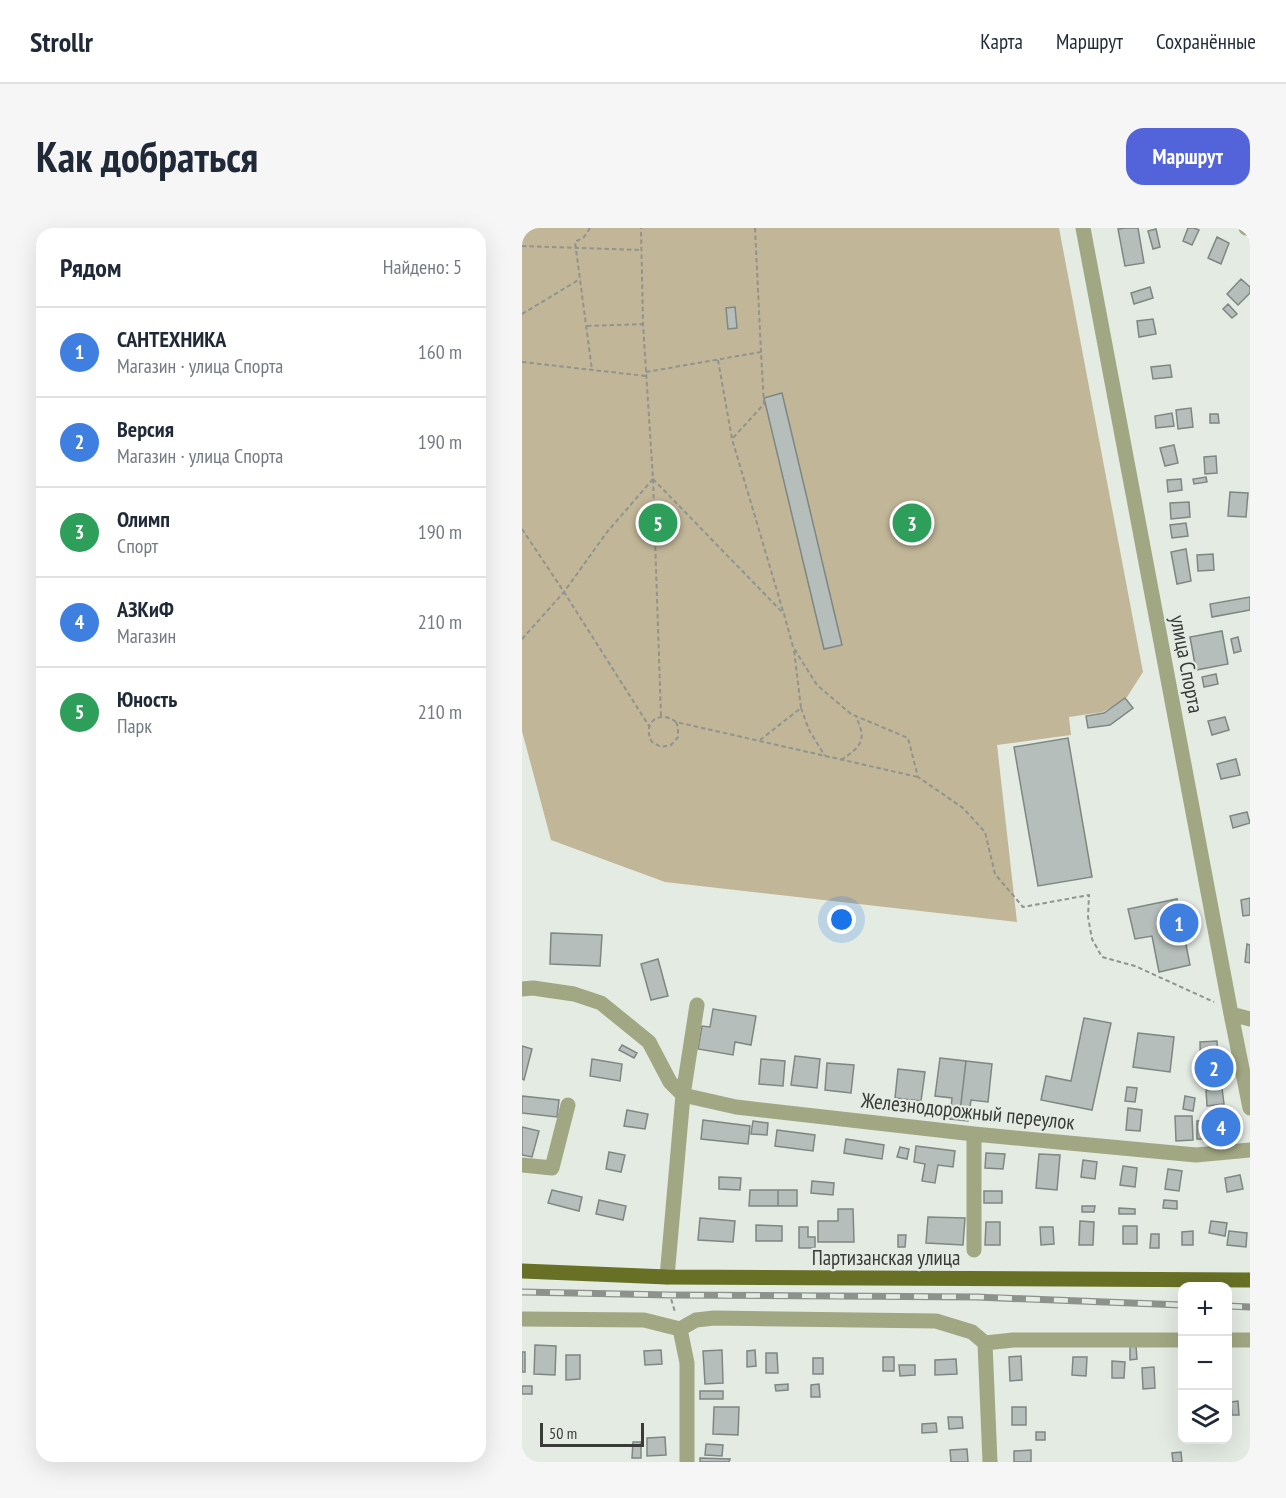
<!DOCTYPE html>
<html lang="ru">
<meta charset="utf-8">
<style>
:root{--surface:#fff;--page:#f6f6f7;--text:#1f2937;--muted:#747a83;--line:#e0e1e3;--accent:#5364da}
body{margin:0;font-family:"PT Sans Narrow",sans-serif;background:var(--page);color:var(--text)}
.controls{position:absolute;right:18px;bottom:18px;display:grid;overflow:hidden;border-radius:12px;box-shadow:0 6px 24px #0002}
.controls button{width:54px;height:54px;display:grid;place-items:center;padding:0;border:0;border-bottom:2px solid var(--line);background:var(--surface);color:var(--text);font:30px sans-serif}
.scale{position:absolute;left:18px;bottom:15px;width:104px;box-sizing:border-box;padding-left:6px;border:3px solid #383b38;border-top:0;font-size:16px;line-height:21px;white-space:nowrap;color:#383b38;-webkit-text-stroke:4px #e4ebe3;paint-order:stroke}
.you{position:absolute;left:320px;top:692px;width:21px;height:21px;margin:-15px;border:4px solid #fff;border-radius:50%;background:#1a73e8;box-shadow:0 0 0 9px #1a73e833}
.badge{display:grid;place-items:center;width:39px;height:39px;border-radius:50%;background:var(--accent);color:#fff;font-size:20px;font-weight:700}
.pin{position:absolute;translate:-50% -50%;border:3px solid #fff;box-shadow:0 2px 6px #0006}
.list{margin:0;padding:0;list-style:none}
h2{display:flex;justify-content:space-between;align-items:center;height:78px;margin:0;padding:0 24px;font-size:26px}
h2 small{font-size:20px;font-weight:400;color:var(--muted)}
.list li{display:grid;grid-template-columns:39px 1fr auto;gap:18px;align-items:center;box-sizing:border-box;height:90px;padding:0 24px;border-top:2px solid var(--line)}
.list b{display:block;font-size:22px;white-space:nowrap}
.list p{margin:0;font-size:20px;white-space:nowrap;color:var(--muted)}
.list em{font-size:20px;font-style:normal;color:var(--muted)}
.icon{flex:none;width:33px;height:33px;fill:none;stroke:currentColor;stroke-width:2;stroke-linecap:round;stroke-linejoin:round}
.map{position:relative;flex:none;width:728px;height:1234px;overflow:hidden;border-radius:18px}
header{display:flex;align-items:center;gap:36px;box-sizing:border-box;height:84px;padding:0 30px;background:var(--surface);border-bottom:2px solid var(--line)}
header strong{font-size:28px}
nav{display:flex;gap:33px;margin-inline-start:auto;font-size:21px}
.intro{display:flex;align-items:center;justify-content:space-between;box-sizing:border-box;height:144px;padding:0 36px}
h1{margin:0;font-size:42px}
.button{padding:15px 27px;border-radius:18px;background:var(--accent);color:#fff;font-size:21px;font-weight:700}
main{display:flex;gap:36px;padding:0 36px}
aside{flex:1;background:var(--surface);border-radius:18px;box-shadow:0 6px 24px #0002}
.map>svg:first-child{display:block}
</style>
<header>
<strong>Strollr</strong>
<nav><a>Карта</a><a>Маршрут</a><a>Сохранённые</a></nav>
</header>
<div class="intro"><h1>Как добраться</h1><a class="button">Маршрут</a></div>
<main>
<aside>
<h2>Рядом<small>Найдено: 5</small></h2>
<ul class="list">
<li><span class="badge" style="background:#3f7fe0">1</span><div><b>САНТЕХНИКА</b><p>Магазин · улица Спорта</p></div><em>160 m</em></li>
<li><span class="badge" style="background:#3f7fe0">2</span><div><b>Версия</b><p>Магазин · улица Спорта</p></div><em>190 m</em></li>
<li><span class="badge" style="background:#2e9e5b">3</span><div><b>Олимп</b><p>Спорт</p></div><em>190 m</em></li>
<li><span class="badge" style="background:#3f7fe0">4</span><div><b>АЗКиФ</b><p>Магазин</p></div><em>210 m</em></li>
<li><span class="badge" style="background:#2e9e5b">5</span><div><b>Юность</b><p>Парк</p></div><em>210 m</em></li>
</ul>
</aside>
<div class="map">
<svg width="728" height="1234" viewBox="0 0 728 1234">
<rect width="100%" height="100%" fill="#e4ebe3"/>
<path fill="#c2b698" d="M 0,0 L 537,0 L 621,444 L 605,469 L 581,484 L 547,489 L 549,507 L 475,517 L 495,694 L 143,654 L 29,612 L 0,503 Z"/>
<path fill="#b5beba" stroke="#7e8783" stroke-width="1.5" d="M 604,0 L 616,0 L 622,35 L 603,38 L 596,1 Z
M 666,0 L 672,0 L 677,2 L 670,17 L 661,13 Z
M 634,1 L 638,19 L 631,21 L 626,3 Z
M 695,9 L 707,15 L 699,36 L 686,30 Z
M 719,51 L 728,59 L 728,65 L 716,77 L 705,66 Z
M 628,59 L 631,70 L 612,76 L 609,65 Z
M 706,76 L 715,86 L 710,90 L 701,81 Z
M 213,79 L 215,100 L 206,101 L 204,80 Z
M 631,91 L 634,106 L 617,109 L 615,93 Z
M 648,137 L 650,149 L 631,151 L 629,139 Z
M 260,165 L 320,417 L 302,421 L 242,170 Z
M 669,180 L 671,199 L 656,201 L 654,182 Z
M 650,185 L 652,198 L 634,200 L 633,188 Z
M 688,186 L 696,186 L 697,195 L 688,195 Z
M 652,217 L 656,235 L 643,238 L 638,220 Z
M 694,228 L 695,245 L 683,246 L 682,229 Z
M 684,249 L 685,254 L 672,256 L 671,251 Z
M 659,251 L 660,262 L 646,264 L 645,252 Z
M 708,264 L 726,265 L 724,289 L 706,288 Z
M 667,274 L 668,289 L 649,291 L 648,275 Z
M 664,295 L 666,308 L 650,310 L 648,297 Z
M 664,321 L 669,353 L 655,356 L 649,324 Z
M 691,326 L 692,342 L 676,343 L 675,327 Z
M 728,369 L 728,382 L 690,389 L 688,376 Z
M 700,403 L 706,436 L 674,442 L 668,409 Z
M 716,409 L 719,423 L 712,425 L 709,411 Z
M 694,446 L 696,456 L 682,459 L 680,449 Z
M 603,470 L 611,480 L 588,497 L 566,500 L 564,488 L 582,485 Z
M 703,489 L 707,502 L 690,507 L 686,493 Z
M 546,510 L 570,649 L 516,658 L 492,519 Z
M 714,531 L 718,547 L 699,551 L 695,536 Z
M 725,584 L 728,595 L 711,600 L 708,588 Z
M 728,670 L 728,687 L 721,688 L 719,672 Z
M 655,671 L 668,737 L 637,744 L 630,708 L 613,711 L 606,681 Z
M 29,705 L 80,707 L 78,738 L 28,736 Z
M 725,716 L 728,717 L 728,735 L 723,734 Z
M 136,731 L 146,768 L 129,772 L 119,736 Z
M 191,781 L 234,788 L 229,817 L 213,814 L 211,827 L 176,821 L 180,798 L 188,799 Z
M 562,790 L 589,795 L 570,882 L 519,872 L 524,848 L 549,853 Z
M 616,805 L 652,809 L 648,844 L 611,839 Z
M 695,813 L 696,854 L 679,855 L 678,814 Z
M 100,817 L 115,825 L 112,830 L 97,822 Z
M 0,818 L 10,821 L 2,852 L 0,851 Z
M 273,828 L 298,831 L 295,860 L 269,857 Z
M 418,830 L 444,833 L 437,892 L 428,891 L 430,870 L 413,868 Z
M 70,831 L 100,836 L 98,853 L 68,848 Z
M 239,831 L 263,833 L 261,858 L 237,856 Z
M 444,833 L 470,836 L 466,874 L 449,872 L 446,893 L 437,892 Z
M 305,835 L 332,837 L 329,865 L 303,862 Z
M 376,841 L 403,844 L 399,873 L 373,870 Z
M 605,859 L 615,860 L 613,874 L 603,873 Z
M 700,860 L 702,876 L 685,878 L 684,862 Z
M 0,868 L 37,872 L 35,889 L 0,885 Z
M 663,868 L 673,870 L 671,883 L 661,881 Z
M 606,880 L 620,882 L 618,903 L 604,902 Z
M 105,882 L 126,886 L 123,901 L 102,898 Z
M 653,888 L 670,888 L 671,912 L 654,913 Z
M 181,892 L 228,898 L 226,916 L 179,911 Z
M 707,892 L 707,907 L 692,908 L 691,893 Z
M 231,893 L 246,895 L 245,907 L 229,906 Z
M 675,893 L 689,893 L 689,911 L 675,911 Z
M 0,899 L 17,903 L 10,929 L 0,927 Z
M 255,902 L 293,907 L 291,923 L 253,918 Z
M 324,911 L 362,917 L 360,931 L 322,925 Z
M 394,918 L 433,923 L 431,939 L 416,937 L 413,955 L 400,953 L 403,936 L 392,934 Z
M 378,919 L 387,921 L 385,931 L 375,929 Z
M 87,924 L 103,927 L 99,944 L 84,941 Z
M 464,925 L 483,926 L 481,941 L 463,940 Z
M 517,926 L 538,927 L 535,962 L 514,960 Z
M 561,932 L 575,934 L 573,951 L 559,949 Z
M 601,938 L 615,940 L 613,959 L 598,957 Z
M 646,941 L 660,943 L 657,963 L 643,961 Z
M 718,947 L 721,961 L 705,964 L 703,950 Z
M 197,949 L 219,950 L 218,962 L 197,961 Z
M 290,953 L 312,955 L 311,967 L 289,965 Z
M 30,962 L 60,969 L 57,983 L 26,975 Z
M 228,962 L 256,962 L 256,978 L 227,978 Z
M 256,962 L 275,962 L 275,978 L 256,978 Z
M 462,963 L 480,963 L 480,975 L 462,975 Z
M 77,972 L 104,978 L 101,992 L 74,986 Z
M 642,972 L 655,973 L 655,981 L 641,980 Z
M 560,978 L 573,978 L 572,984 L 560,984 Z
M 597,980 L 613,981 L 613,986 L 597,986 Z
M 316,981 L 331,981 L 332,1014 L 296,1014 L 296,993 L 316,993 Z
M 406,989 L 443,990 L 441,1017 L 404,1015 Z
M 178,990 L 213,993 L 211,1014 L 176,1012 Z
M 558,993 L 572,994 L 571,1017 L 557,1017 Z
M 689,993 L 705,995 L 703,1008 L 687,1005 Z
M 464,994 L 478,994 L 478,1017 L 463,1017 Z
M 234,997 L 260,998 L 260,1013 L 234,1013 Z
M 601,998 L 615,998 L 615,1016 L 601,1016 Z
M 277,999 L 286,999 L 286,1009 L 293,1009 L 293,1020 L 277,1020 Z
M 518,999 L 531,999 L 532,1016 L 519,1017 Z
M 671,1003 L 671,1017 L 660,1017 L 660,1004 Z
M 707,1003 L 725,1005 L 724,1019 L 705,1017 Z
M 629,1006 L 637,1006 L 637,1020 L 628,1020 Z
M 376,1007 L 384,1007 L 383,1019 L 376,1019 Z
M 13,1117 L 34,1118 L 33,1147 L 12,1146 Z
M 608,1118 L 614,1118 L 615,1131 L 608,1132 Z
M 139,1122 L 140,1136 L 123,1137 L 122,1123 Z
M 200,1122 L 201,1155 L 183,1156 L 181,1123 Z
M 233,1122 L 234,1138 L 225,1139 L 225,1123 Z
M 0,1124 L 3,1124 L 3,1144 L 0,1144 Z
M 244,1125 L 255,1125 L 256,1145 L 244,1145 Z
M 44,1127 L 58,1127 L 58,1151 L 44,1152 Z
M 499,1128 L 500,1152 L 488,1153 L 487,1129 Z
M 361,1129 L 372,1129 L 372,1143 L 361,1143 Z
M 551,1129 L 565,1129 L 564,1148 L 550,1147 Z
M 291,1130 L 301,1130 L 301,1146 L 291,1146 Z
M 434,1131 L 435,1146 L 413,1147 L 413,1132 Z
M 590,1133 L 603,1134 L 602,1150 L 590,1150 Z
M 377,1137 L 393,1137 L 393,1147 L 378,1148 Z
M 632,1139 L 633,1160 L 621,1161 L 620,1140 Z
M 266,1156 L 266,1162 L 254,1163 L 253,1157 Z
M 297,1156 L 298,1169 L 289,1169 L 289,1157 Z
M 0,1158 L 10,1158 L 10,1166 L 0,1166 Z
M 178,1163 L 201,1163 L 201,1171 L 178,1171 Z
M 716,1173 L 717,1187 L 710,1187 L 709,1174 Z
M 192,1179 L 217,1179 L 216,1207 L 191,1206 Z
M 490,1179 L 504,1179 L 504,1197 L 490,1197 Z
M 426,1189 L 440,1189 L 441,1200 L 427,1201 Z
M 414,1195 L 415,1204 L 400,1205 L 400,1196 Z
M 514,1204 L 523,1204 L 523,1212 L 514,1212 Z
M 143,1209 L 144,1227 L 125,1228 L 125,1210 Z
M 111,1214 L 119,1214 L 119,1230 L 110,1230 Z
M 184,1216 L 201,1217 L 200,1228 L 183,1227 Z
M 445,1221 L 446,1234 L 429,1234 L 428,1222 Z
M 509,1222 L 509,1234 L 492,1234 L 492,1223 Z
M 659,1224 L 660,1234 L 651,1234 L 650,1225 Z
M 178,1230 L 208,1231 L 207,1234 L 178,1234 Z"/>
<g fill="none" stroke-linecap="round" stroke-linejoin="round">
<path stroke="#8f948e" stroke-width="2" stroke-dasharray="4.5 3" stroke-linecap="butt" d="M 68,0 L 62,9 L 53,14 L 70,142
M 233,0 L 239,124
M 0,18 L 120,22
M 0,86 L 58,51
M 65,98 L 121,96
M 196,132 L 210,211 L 261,383
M 0,134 L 124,148
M 124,144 L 239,124 L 242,176 L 210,211
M 131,251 L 262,386 L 271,419 L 295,457 L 329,486 L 386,510 L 396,549 L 441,580 L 463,604 L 473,646 L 501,679 L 567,667 L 566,689 L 570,711 L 580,729 L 613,738 L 692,774
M 131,251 L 139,488
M 0,301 L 42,364 L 127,498
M 0,411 L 42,364 L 85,304 L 131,251 L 121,96 L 119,0
M 279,480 L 287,502 L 303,528
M 154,494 L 156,499 L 156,509 L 149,517 L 139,519 L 130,514 C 119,495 138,481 154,494 L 396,549
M 238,512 L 279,480 L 272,422
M 319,532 C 340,518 345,512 334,489
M 147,1064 L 153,1084"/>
<path stroke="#a1a782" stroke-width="15" d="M 561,0 L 709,786 L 728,880
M 724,0 L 728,1
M 0,761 L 11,760 L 52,766 L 79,775 L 127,814 L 148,854 L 161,867 L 214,879 L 452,906 L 674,927 L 728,922
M 709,786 L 728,791
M 452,906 L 452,1022
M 0,937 L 30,940 L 46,877
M 145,1049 L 161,867 L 175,777
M 0,1091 L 122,1092 L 158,1101 L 174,1092 L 192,1090 L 414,1093 L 450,1104 L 463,1115 L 491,1112 L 660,1112
M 158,1101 L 165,1135 L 165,1234
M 706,1112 L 728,1112
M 463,1115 L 468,1234"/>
<path stroke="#677024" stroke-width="15" d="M 0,1043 L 145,1049 L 728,1052"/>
<defs>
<path id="rail" d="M 0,1064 L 148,1067 L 454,1069 L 660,1077
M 706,1078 L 728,1079"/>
</defs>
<use href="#rail" stroke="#8d928d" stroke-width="7"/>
<use href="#rail" stroke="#e4ebe3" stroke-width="4.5" stroke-dasharray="14" stroke-linecap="butt"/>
</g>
<g text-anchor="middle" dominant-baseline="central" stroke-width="4.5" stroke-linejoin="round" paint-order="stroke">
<g font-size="21" fill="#383b38" stroke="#e4ebe3">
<text transform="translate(665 436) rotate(79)">улица Спорта</text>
<text transform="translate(446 883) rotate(6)">Железнодорожный переулок</text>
<text x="364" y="1029">Партизанская улица</text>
</g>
</g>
</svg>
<div class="controls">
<button>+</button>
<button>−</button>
<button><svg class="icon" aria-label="layers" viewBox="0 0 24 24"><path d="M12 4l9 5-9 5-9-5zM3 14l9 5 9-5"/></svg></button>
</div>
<div class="scale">50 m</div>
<div class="you"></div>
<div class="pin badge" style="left:657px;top:695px;background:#3f7fe0">1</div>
<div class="pin badge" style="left:692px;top:840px;background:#3f7fe0">2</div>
<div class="pin badge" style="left:390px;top:295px;background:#2e9e5b">3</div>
<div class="pin badge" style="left:699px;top:899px;background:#3f7fe0">4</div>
<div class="pin badge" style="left:136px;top:295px;background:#2e9e5b">5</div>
</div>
</main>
